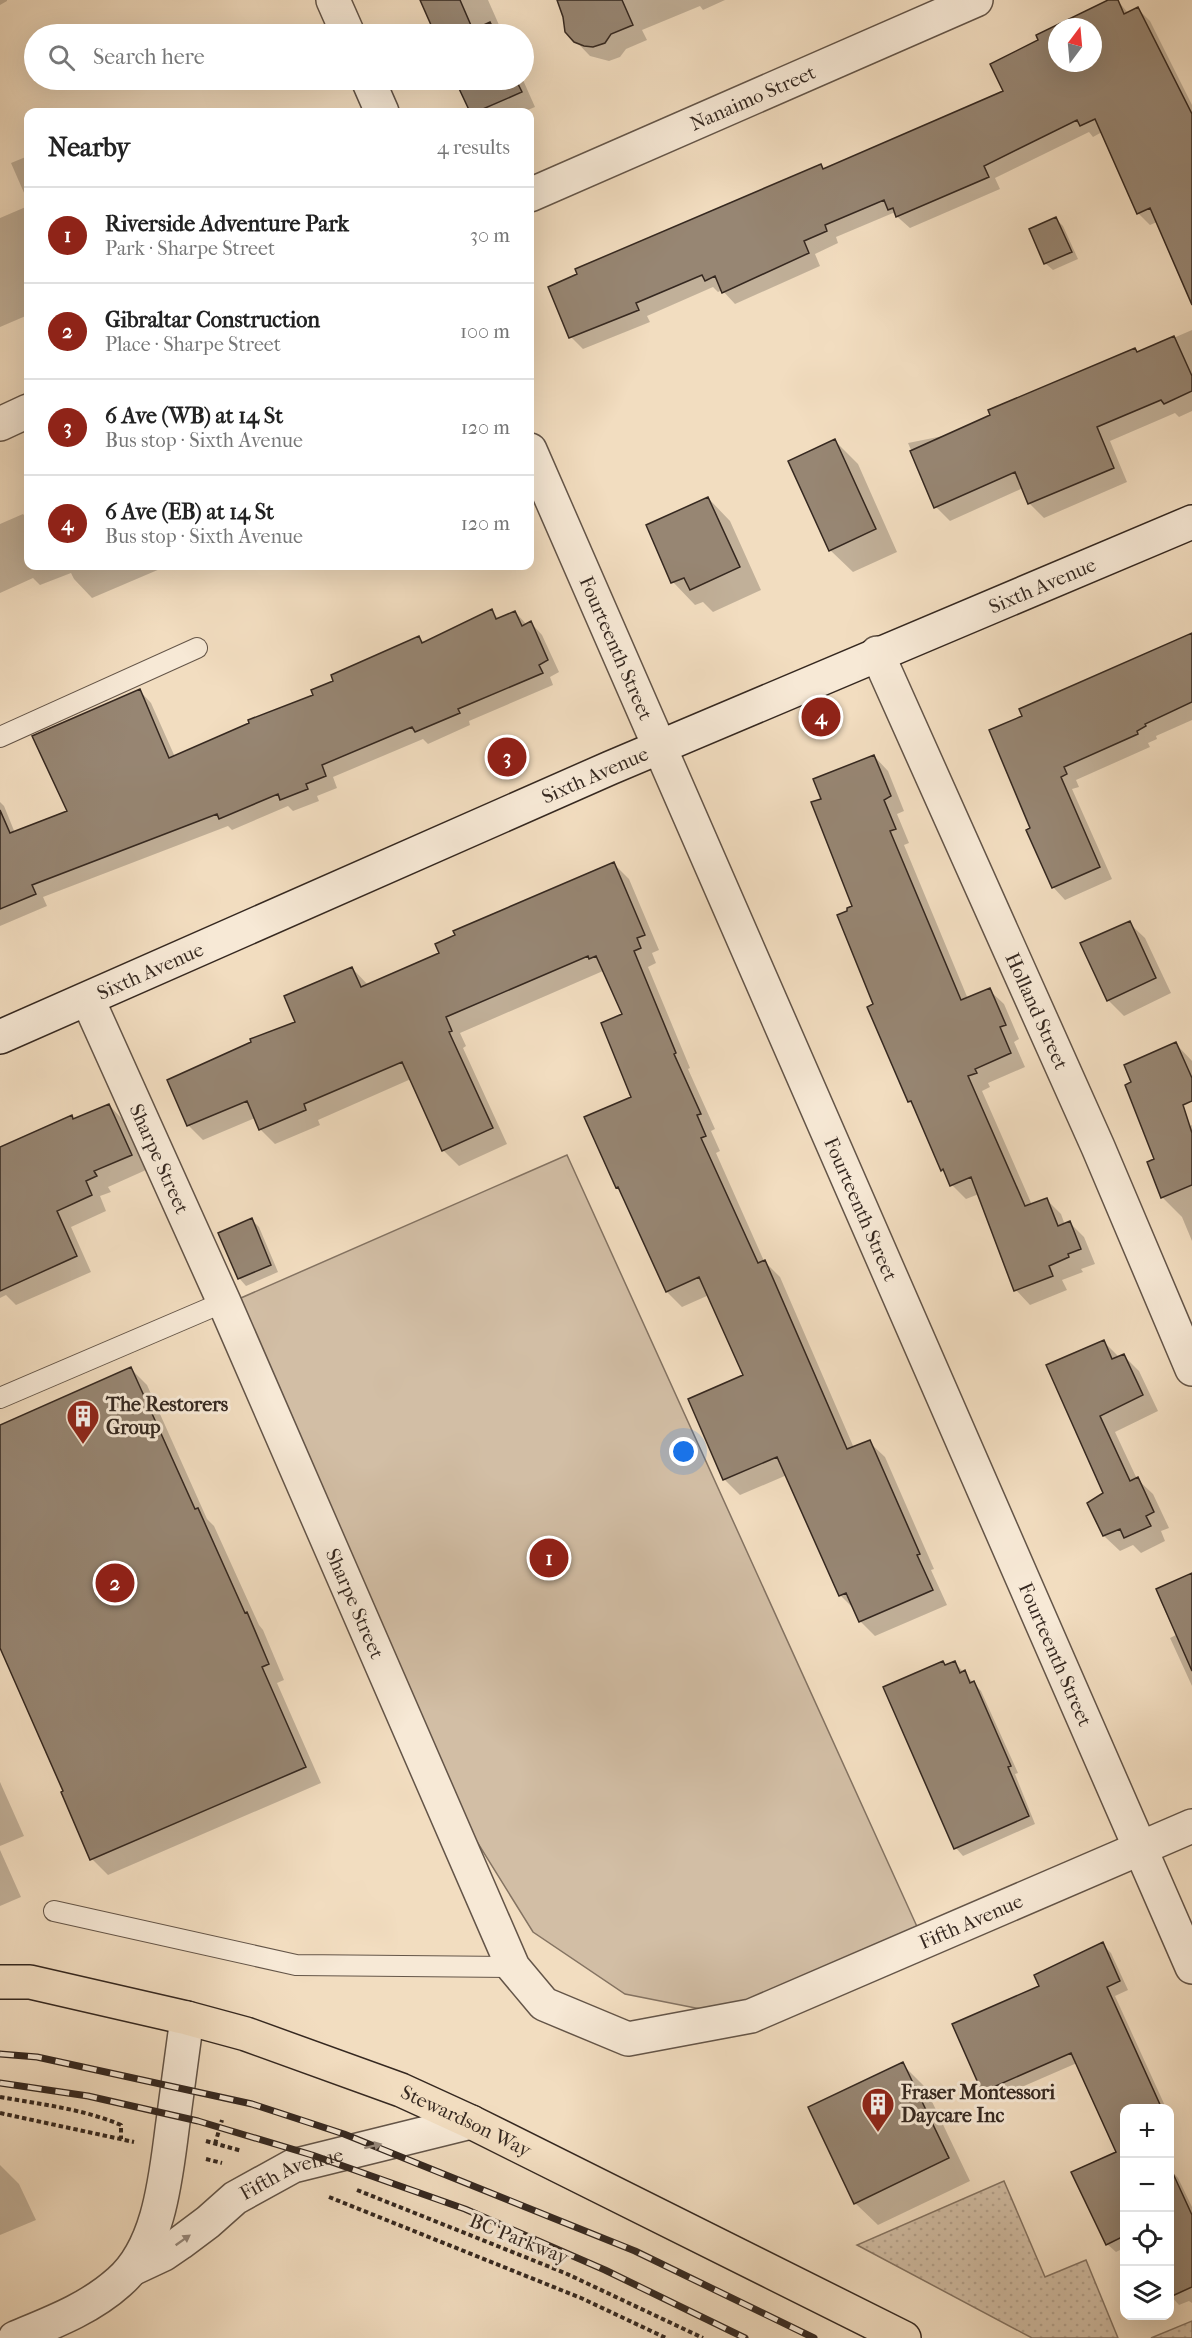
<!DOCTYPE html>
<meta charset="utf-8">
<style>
:root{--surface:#fff;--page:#f2f2f2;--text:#222;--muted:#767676;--line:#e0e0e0;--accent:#8f2418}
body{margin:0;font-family:"IM FELL French Canon",serif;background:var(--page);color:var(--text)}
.controls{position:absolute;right:18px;bottom:18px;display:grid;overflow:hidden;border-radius:12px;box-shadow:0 6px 24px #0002}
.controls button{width:54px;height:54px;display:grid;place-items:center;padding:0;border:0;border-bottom:2px solid var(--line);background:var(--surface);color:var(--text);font:30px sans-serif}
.compass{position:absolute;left:1048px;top:18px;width:54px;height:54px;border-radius:50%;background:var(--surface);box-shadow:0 6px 24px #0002;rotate:16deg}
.you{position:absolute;left:684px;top:1452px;width:21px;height:21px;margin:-15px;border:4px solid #fff;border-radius:50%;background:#1a73e8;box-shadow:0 0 0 9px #1a73e833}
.badge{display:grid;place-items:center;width:39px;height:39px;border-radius:50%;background:var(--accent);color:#fff;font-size:20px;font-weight:700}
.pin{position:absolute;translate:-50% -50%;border:3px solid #fff;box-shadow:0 2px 6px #0006}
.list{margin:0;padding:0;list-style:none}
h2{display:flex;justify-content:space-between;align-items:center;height:78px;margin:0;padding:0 24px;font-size:26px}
h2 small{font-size:20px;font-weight:400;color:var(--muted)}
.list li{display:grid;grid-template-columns:39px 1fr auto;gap:18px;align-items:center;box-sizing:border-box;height:96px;padding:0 24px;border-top:2px solid var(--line)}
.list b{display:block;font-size:22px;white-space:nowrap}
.list p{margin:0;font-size:20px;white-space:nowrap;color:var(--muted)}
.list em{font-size:20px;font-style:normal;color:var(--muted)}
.icon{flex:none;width:33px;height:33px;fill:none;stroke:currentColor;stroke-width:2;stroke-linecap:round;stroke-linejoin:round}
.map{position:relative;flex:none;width:1192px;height:2338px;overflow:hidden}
.search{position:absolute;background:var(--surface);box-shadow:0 6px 24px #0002;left:24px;top:24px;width:510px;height:66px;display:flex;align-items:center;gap:15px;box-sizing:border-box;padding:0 21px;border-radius:33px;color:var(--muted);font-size:22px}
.panel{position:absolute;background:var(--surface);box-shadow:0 6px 24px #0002;left:24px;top:108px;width:510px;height:462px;border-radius:12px}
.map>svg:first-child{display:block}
</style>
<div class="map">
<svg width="1192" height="2338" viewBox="0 0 1192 2338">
<defs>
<pattern id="grass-dots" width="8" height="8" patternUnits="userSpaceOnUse" patternTransform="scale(1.5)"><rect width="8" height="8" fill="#d2bea5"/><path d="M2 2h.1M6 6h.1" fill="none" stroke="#b5a38e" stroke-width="1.8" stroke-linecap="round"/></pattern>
</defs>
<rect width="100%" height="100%" fill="#f2ddc0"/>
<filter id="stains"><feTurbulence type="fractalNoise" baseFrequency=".00333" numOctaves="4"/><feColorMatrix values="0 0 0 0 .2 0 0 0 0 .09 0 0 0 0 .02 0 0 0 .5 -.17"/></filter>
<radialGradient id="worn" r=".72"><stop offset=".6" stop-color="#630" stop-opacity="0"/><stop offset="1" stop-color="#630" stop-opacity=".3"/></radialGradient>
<path fill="url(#grass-dots)" stroke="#847362" stroke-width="1.5" d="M 1004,2181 L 1045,2277 L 1086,2260 L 1118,2338 L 1032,2338 L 857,2245 Z
M 1192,2321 L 1192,2338 L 1151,2338 Z"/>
<path fill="#d2bea5" stroke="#847362" stroke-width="1.5" d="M 567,1155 L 924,1942 L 751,2019 L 625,1994 L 533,1932 L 461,1816 L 234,1301 Z"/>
<path fill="#0003" fill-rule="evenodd" d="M 0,0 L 7,0 L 7,1 L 0,5 Z
M 422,0 L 488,0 L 503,34 L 437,34 Z
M 558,0 L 725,0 L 703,10 L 700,6 L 642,30 L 647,40 L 626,49 L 620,57 L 609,61 L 590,56 L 566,31 Z
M 1112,0 L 1117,0 L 1129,14 L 1138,9 L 1150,21 L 1192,105 L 1192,275 L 1157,222 L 1150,225 L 1138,213 L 1102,132 L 1093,137 L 1089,132 L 995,178 L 1000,189 L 910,228 L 893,213 L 836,237 L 838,243 L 815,254 L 820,266 L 735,304 L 722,290 L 718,292 L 713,287 L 647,316 L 650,322 L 583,349 L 571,337 L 662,232 L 821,166 L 825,170 L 1005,91 L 1040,41 L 1038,35 ZM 1057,27 L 1093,27 L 1093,63 L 1057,63 Z
M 457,80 L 523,80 L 535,107 L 523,112 L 472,112 Z
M 28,156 L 28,202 L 11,163 Z
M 28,206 L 28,315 L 0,327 L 0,218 Z
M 1056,219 L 1063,226 L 1078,259 L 1053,270 L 1045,263 Z
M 1192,330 L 1192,411 L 1179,417 L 1175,413 L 1110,441 L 1127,482 L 1044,518 L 1030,504 L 1023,488 L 950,521 L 936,507 L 908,443 L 948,435 Z
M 835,441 L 858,464 L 897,552 L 853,572 L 830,550 Z
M 708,498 L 730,521 L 761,590 L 713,612 L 703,602 L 695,605 L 673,582 L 648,526 Z
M 23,514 L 28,520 L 28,566 L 167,566 L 92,598 L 74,579 L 71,573 L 40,585 L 33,578 L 0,593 L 0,524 Z
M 197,566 L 212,566 L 202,570 Z
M 491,611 L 499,619 L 515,612 L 527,625 L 531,623 L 542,635 L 559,672 L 550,677 L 553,685 L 469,721 L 470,725 L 428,744 L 423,739 L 333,777 L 337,788 L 317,796 L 319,801 L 293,811 L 288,806 L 232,830 L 228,826 L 43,897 L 47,906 L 0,926 L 0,802 L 4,806 L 15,833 L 69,812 L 140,691 L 151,703 L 175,757 L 315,696 L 335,681 L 419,638 L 425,643 Z
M 1192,634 L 1192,720 L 1156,736 L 1157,739 L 1148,743 L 1150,747 L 1076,780 L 1079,787 L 1072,789 L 1112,879 L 1065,900 L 1053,887 L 1032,829 L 1024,717 L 1100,675 L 1099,674 Z
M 874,756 L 888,771 L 904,811 L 897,814 L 909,843 L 904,845 L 968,999 L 989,990 L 1004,1004 L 1019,1039 L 1014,1042 L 1025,1067 L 988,1083 L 990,1087 L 982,1091 L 1032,1205 L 1046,1199 L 1061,1214 L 1065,1225 L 1070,1223 L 1084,1237 L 1095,1264 L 1081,1269 L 1083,1272 L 1062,1280 L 1067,1290 L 1030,1305 L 1016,1290 L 979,1194 L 966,1199 L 952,1185 L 947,1175 L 942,1170 L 916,1108 L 909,1101 L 875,1005 L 849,912 L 854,907 L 823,800 Z
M 614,864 L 629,879 L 659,950 L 652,953 L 656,963 L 648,967 L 690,1068 L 688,1069 L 715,1129 L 711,1131 L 720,1151 L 716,1153 L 764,1261 L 780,1277 L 854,1448 L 869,1442 L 885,1457 L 934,1569 L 931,1570 L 947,1605 L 875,1636 L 860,1621 L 856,1611 L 840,1595 L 787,1475 L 740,1495 L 725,1480 L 690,1400 L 745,1376 L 709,1295 L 682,1307 L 667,1292 L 623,1194 L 617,1188 L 586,1118 L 633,1097 L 625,1015 L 603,971 L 460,1033 L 466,1046 L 463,1048 L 507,1144 L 459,1166 L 443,1150 L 411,1079 L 318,1120 L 320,1125 L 275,1144 L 260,1129 L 255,1118 L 203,1140 L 188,1125 L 352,968 L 368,985 L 441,954 Z
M 1129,923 L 1145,938 L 1171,993 L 1124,1016 L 1108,1000 Z
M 1176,1044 L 1192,1061 L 1192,1096 Z
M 109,1105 L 124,1121 L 146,1170 L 108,1187 L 111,1192 L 100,1196 L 106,1211 L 71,1227 L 91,1272 L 16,1305 L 6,1295 L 0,1298 L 0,1149 L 71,1117 L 75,1120 Z
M 1192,1125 L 1192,1241 L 1182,1217 L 1163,1198 L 1149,1163 L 1156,1160 L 1150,1144 Z
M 252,1220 L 259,1227 L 278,1272 L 246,1286 L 239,1278 Z
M 1103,1341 L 1120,1358 L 1124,1356 L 1139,1371 L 1158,1411 L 1115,1432 L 1137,1479 L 1153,1494 L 1169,1528 L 1161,1531 L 1165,1541 L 1141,1553 L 1133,1545 L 1120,1551 L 1104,1536 L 1089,1504 L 1105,1494 L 1048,1366 Z
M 131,1369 L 147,1385 L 207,1519 L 214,1526 L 259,1625 L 263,1630 L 284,1680 L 277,1683 L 321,1783 L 108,1875 L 92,1859 L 65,1791 L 0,1644 L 0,1426 Z
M 1192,1575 L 1192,1686 L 1170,1638 L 1176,1635 L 1160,1600 Z
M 955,1663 L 981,1691 L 1018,1773 L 1015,1774 L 1035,1824 L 963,1856 L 956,1848 L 885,1688 Z
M 0,1782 L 24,1836 L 0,1846 Z
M 0,1850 L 21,1897 L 0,1906 Z
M 1102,1944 L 1111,1953 L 1128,1990 L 1115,1996 L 1166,2108 L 1124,2108 L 1124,2248 L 1116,2252 L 1107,2244 L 1117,2153 L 1077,2063 L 992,2100 L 983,2091 L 1041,1987 Z
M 902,2064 L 925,2087 L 970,2181 L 878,2225 L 855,2203 Z
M 0,2165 L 19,2184 L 36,2220 L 0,2235 Z
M 1170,2169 L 1178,2178 L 1192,2207 L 1192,2303 L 1189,2301 L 1179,2305 L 1170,2295 Z"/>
<path fill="#978673" stroke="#352820" stroke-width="1.5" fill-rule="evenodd" d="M 420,0 L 460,0 L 473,30 L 490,22 L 496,34 L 435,34 Z
M 557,0 L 622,0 L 633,25 L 611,34 L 605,43 L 593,47 L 584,46 L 574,42 L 565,32 L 563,17 Z
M 1108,0 L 1118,0 L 1124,14 L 1138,7 L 1192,114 L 1192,305 L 1150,208 L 1137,214 L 1095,119 L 1080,126 L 1077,120 L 984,166 L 989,177 L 896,217 L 893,208 L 888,210 L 884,200 L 825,225 L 827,231 L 804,241 L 809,253 L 722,293 L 715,276 L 705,281 L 702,275 L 636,303 L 639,310 L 569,338 L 548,287 L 577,274 L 575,269 L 821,164 L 823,169 L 1003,91 L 990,64 L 1038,40 L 1036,35 ZM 1057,27 L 1093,27 L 1093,63 L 1057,63 Z
M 455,80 L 516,80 L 522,92 L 476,112 L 470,112 Z
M 1056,217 L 1072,252 L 1044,264 L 1029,229 Z
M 1174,336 L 1192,376 L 1192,391 L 1164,404 L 1161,400 L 1097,427 L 1114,468 L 1028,504 L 1015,472 L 934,508 L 910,451 L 990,415 L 988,410 L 1135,348 L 1137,352 Z
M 835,439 L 876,529 L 829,551 L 788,461 Z
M 708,497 L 740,567 L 690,590 L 684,578 L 671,583 L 646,525 Z
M 492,609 L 496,619 L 515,611 L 522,626 L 531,621 L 548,660 L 539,665 L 543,673 L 458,709 L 460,713 L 415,732 L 412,727 L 322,765 L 326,776 L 306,784 L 308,789 L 280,800 L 278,794 L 219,819 L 217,814 L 32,885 L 36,894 L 0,909 L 0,810 L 10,833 L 67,811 L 32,736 L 140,689 L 169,758 L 249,723 L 248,720 L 313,695 L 311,690 L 333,681 L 331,675 L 419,636 L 422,643 Z
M 1192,633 L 1192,702 L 1145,724 L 1146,726 L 1137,731 L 1138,734 L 1064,767 L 1067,774 L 1061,777 L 1100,867 L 1052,888 L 1026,830 L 1030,828 L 989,730 L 1022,716 L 1019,709 Z
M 874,755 L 891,796 L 884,800 L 896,829 L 890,831 L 961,1000 L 990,988 L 1006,1025 L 1000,1027 L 1011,1053 L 975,1069 L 977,1073 L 968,1076 L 1025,1206 L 1047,1198 L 1058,1226 L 1070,1221 L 1081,1249 L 1068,1254 L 1069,1257 L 1049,1266 L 1053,1276 L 1014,1291 L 971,1177 L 950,1186 L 943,1169 L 941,1171 L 911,1101 L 908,1102 L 867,1007 L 873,1004 L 837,915 L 847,911 L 847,908 L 852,906 L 811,802 L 821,799 L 813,779 Z
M 614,862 L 645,935 L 637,938 L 641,948 L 634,951 L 676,1053 L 674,1054 L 701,1114 L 697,1115 L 706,1136 L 701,1138 L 758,1263 L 765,1260 L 847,1449 L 870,1440 L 920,1554 L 917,1555 L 933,1590 L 859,1622 L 846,1593 L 839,1596 L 777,1457 L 723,1480 L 688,1399 L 743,1375 L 699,1277 L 666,1292 L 618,1187 L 616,1188 L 584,1117 L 631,1097 L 601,1023 L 622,1014 L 596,956 L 589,959 L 588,956 L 446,1017 L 452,1031 L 449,1032 L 493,1128 L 442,1151 L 402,1062 L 304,1104 L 306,1110 L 259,1130 L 247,1101 L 187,1126 L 167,1080 L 251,1042 L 250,1039 L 295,1022 L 284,996 L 352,967 L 361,987 L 439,953 L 435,944 L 455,935 L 453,931 Z
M 1130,921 L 1156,978 L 1107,1001 L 1080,943 Z
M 1176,1042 L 1192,1078 L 1192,1101 L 1183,1105 L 1192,1133 L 1192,1185 L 1161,1198 L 1147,1162 L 1154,1159 L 1125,1085 L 1131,1082 L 1124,1065 Z
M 109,1104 L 132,1155 L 94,1171 L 97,1176 L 86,1181 L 92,1195 L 57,1211 L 77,1256 L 0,1291 L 0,1147 L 72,1115 L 73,1119 Z
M 252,1218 L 271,1265 L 238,1279 L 218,1233 Z
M 1104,1340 L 1112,1359 L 1124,1354 L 1143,1395 L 1100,1416 L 1130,1481 L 1138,1477 L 1154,1512 L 1146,1516 L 1151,1526 L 1124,1538 L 1120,1529 L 1103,1536 L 1087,1503 L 1103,1493 L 1046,1365 Z
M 131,1367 L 195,1509 L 198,1508 L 245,1613 L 247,1612 L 269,1664 L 262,1667 L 306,1767 L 90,1860 L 61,1792 L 63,1791 L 0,1648 L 0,1425 Z
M 1192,1573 L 1192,1671 L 1156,1589 Z
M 943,1661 L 945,1665 L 955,1661 L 960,1673 L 965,1670 L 970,1683 L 974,1681 L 1011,1766 L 1008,1767 L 1029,1816 L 954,1849 L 883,1687 Z
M 1103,1942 L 1120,1981 L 1107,1987 L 1162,2109 L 1125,2109 L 1125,2243 L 1122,2237 L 1106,2245 L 1071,2172 L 1116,2152 L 1071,2053 L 982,2092 L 952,2024 L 1039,1986 L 1034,1975 Z
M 903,2062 L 949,2158 L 854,2204 L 808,2107 Z
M 1170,2167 L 1192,2215 L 1192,2287 L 1170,2297 Z"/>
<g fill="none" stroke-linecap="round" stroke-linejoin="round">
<defs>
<path id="lane" d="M 0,737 L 197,648
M 0,1398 L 224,1302
M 54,1911 L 296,1965 L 513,1967"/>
<g id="street">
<path d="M 333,0 L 348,34"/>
<path d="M 368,80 L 382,112"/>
<path id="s1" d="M 530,195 L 976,0"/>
<path d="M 0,424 L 28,411"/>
<path id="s2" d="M 530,450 L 1192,1967"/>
<path id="s3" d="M 877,653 L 1098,1147 L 1192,1369"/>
<path id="s4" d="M 88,1000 L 224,1302 L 513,1967 L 544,2004 L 628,2039 L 751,2016 L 1192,1826"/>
<path id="s5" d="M 132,2269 L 164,2254 L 180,2243 L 208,2222 L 235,2198 L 293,2166 L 471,2122"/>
<path d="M 15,2338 C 51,2323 89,2309 119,2282 C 161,2246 166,2173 173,2122 C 178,2087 182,2053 187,2018"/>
</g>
<g id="secondary">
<path id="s6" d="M 0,1037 L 610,768 L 1192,522"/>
</g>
<g id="primary">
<path id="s7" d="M 0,1982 L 30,1982 L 187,2018 L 246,2034 L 401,2090 L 471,2122 L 904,2338"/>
</g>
</defs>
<use href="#lane" stroke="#645548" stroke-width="22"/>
<use href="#street" stroke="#645548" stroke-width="36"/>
<use href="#secondary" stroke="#352820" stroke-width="36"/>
<use href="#primary" stroke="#352820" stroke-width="36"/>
<path stroke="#352820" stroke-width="4" stroke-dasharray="4.5 3" stroke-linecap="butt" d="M 0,2097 C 40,2104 83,2109 121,2125 L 121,2139
M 0,2113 L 134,2142
M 206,2141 L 242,2151
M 215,2144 L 222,2120
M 206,2159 L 222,2163
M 357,2190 L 565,2273 L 703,2338
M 329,2197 L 581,2298 L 666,2338"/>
<use href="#lane" stroke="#f7e9d6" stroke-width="20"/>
<use href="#street" stroke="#f7e9d6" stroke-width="33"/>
<use href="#secondary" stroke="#f7e9d6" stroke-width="33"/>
<use href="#primary" stroke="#f2ddc0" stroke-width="33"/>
<defs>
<path id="rail" d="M 0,2054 L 37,2057 L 252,2104 L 344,2134 L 635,2251 L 814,2338
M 0,2083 L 88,2096 L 198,2121 L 312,2155 L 465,2209 L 605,2270 L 745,2338"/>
</defs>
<use href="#rail" stroke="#352820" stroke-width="7"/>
<use href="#rail" stroke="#f7e9d6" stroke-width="4.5" stroke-dasharray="14" stroke-linecap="butt"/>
</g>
<defs><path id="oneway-solid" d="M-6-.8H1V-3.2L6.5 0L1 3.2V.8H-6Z" transform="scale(1.5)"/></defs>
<g fill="#96887b">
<use href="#oneway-solid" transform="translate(373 2146) rotate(-14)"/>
<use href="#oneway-solid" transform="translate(183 2240) rotate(-35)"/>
</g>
<defs>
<symbol id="building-pin" viewBox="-11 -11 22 30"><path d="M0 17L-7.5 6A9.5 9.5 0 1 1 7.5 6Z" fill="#8f2418" stroke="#f7e9d6"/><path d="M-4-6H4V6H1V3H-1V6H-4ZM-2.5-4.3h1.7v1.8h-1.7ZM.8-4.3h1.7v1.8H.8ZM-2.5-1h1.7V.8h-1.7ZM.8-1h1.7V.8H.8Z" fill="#fff"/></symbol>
</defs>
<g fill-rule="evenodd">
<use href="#building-pin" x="64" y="1397" width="38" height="52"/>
<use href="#building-pin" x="859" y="2085" width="38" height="52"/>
</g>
<g text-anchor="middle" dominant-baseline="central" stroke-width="6" stroke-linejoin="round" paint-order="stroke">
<g font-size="20" fill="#352820" stroke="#f7e9d6">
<text stroke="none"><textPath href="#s1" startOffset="243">Nanaimo Street</textPath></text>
<text stroke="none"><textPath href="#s6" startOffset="1136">Sixth Avenue</textPath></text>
<text stroke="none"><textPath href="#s2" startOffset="216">Fourteenth Street</textPath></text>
<text stroke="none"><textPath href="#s6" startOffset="650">Sixth Avenue</textPath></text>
<text stroke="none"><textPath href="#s6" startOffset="164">Sixth Avenue</textPath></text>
<text stroke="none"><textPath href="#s3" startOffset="392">Holland Street</textPath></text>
<text stroke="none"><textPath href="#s4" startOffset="174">Sharpe Street</textPath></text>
<text stroke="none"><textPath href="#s2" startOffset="828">Fourteenth Street</textPath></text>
<text stroke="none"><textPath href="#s4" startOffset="660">Sharpe Street</textPath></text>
<text stroke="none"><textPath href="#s2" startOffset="1314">Fourteenth Street</textPath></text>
<text stroke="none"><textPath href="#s4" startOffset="1560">Fifth Avenue</textPath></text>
<text stroke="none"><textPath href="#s7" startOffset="489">Stewardson Way</textPath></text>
<text stroke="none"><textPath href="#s5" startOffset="188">Fifth Avenue</textPath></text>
<text transform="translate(519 2239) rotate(22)">BC Parkway</text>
</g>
<g font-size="20" font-weight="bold" fill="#352820" stroke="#f7e9d6" text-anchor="start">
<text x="106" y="1404">The Restorers<tspan x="106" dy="23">Group</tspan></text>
<text x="901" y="2092">Fraser Montessori<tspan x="901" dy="23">Daycare Inc</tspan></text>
</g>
</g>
<rect width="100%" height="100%" filter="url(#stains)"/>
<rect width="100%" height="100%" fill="url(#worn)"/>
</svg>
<div class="controls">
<button>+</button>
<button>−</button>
<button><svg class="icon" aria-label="locate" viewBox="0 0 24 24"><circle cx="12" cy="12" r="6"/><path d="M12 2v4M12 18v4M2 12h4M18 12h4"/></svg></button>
<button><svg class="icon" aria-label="layers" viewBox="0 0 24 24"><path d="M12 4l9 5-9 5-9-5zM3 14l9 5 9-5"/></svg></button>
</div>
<svg class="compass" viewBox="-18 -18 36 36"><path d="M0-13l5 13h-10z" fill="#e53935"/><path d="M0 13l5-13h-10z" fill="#767676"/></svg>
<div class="you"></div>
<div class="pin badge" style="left:549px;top:1558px">1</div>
<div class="pin badge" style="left:115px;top:1583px">2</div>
<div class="pin badge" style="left:507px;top:757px">3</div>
<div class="pin badge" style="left:821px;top:717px">4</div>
<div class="search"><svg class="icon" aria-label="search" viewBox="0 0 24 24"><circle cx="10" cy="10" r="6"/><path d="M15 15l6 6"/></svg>Search here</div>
<section class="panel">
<h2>Nearby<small>4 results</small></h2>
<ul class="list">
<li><span class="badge">1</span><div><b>Riverside Adventure Park</b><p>Park · Sharpe Street</p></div><em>30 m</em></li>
<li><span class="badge">2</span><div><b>Gibraltar Construction</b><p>Place · Sharpe Street</p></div><em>100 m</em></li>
<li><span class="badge">3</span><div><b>6 Ave (WB) at 14 St</b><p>Bus stop · Sixth Avenue</p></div><em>120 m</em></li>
<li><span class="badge">4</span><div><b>6 Ave (EB) at 14 St</b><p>Bus stop · Sixth Avenue</p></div><em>120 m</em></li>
</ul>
</section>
</div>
